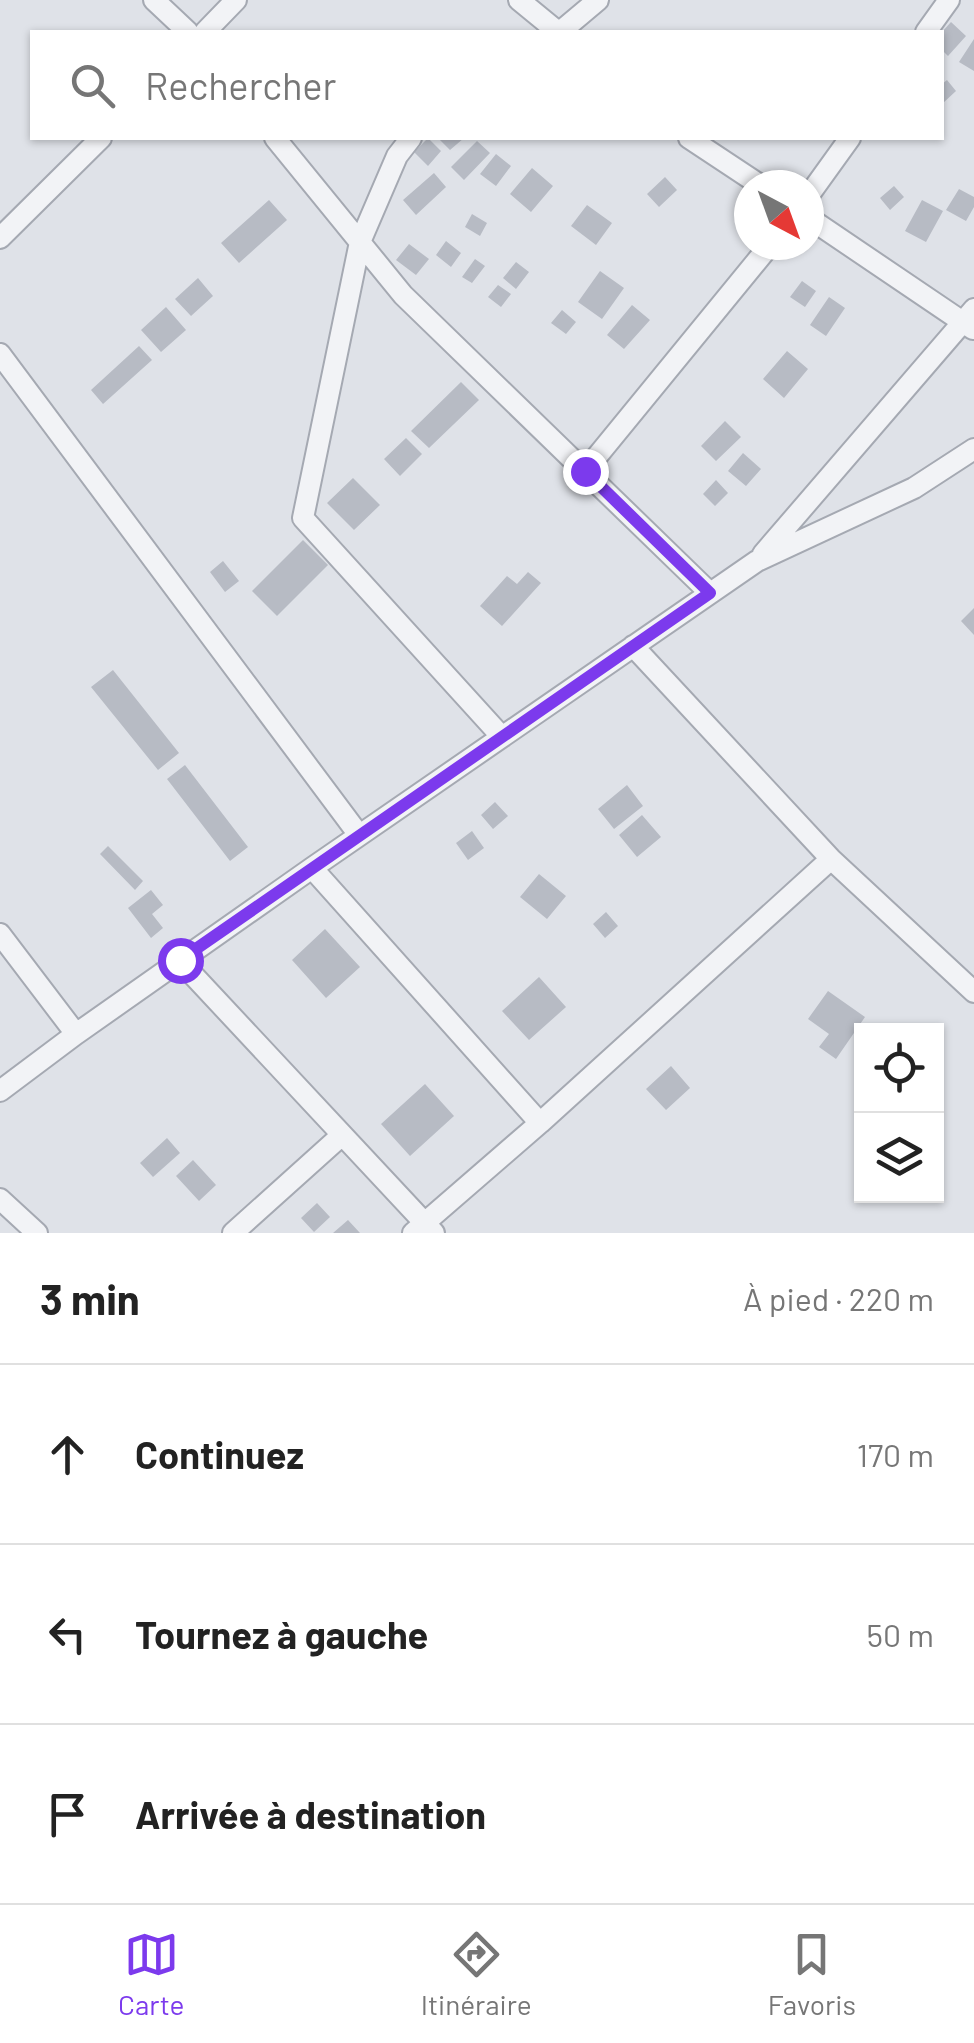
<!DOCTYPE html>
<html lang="fr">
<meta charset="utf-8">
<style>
:root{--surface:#fff;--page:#f6f6f6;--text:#222;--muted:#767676;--line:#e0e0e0;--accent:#7c3aed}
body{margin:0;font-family:Barlow,sans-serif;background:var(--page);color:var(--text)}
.controls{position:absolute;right:30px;bottom:30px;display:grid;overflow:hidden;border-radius:0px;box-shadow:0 2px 8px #0004}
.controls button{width:90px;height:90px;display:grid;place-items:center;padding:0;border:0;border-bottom:2px solid var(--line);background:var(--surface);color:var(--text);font:50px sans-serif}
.compass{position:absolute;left:734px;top:170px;width:90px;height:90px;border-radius:50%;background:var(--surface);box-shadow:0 2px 8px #0004;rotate:139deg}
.stop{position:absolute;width:30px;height:30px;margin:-22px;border:8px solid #7c3aed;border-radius:50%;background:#fff}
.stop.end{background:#7c3aed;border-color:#fff;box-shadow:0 2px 10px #0008}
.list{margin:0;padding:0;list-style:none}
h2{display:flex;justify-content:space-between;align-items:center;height:130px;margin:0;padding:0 40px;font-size:42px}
h2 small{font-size:32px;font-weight:400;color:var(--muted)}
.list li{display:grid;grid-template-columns:65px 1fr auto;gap:30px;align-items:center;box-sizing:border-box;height:180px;padding:0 40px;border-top:2px solid var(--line)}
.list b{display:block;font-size:38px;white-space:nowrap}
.list em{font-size:32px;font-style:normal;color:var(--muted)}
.icon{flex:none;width:55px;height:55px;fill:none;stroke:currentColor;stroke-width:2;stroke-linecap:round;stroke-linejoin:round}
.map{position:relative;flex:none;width:974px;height:1233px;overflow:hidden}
.search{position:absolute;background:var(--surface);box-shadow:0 2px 8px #0004;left:30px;right:30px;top:30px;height:110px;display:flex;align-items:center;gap:25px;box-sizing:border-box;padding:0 35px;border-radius:0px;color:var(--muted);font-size:38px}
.sheet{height:670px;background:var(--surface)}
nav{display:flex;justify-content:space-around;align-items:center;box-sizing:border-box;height:140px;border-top:2px solid var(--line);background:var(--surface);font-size:28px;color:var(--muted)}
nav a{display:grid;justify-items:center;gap:5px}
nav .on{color:var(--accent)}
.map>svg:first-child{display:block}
</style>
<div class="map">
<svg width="974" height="1233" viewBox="0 0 974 1233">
<rect width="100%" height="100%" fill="#dfe2e8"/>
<path fill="#b7bbc4" d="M 951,22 L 966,36 L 948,56 L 942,50 L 942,32 Z
M 974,39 L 974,71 L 959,62 Z
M 947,80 L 956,91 L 942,104 L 942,84 Z
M 428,138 L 441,151 L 428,166 L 414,152 Z
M 438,138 L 464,138 L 450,150 Z
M 477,141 L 490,153 L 464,180 L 451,167 Z
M 496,154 L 511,166 L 496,186 L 480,174 Z
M 532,168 L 553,186 L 531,212 L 510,194 Z
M 434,173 L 446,187 L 416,215 L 403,200 Z
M 665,177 L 677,190 L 659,207 L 647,194 Z
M 894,186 L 904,197 L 890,210 L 880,198 Z
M 959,189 L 974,197 L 974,207 L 966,221 L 946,210 Z
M 269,200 L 287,220 L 239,263 L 221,243 Z
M 922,200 L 943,211 L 926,242 L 905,231 Z
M 587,205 L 612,223 L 596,245 L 571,226 Z
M 472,214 L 487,223 L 480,236 L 465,227 Z
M 446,241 L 461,253 L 451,267 L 436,255 Z
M 409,244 L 429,259 L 416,275 L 396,260 Z
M 475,259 L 485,266 L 472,283 L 462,277 Z
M 516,262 L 529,272 L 516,289 L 503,278 Z
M 600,271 L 624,288 L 602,319 L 578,302 Z
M 198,278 L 213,296 L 191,316 L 175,299 Z
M 802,281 L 816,291 L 805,307 L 790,297 Z
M 498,285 L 511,294 L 501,307 L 488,297 Z
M 829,297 L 845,308 L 826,336 L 810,325 Z
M 632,305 L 650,320 L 624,349 L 607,335 Z
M 166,307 L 186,330 L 161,352 L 141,330 Z
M 562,310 L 576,322 L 566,334 L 551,323 Z
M 139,346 L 152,360 L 103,404 L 91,390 Z
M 787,351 L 808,369 L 784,398 L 763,379 Z
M 461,382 L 479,400 L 429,448 L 411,431 Z
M 725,421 L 741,437 L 716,461 L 701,446 Z
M 406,438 L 422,454 L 400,476 L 384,459 Z
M 743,453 L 761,469 L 746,486 L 728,471 Z
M 353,478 L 380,505 L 354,530 L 327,503 Z
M 716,480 L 728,493 L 715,506 L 703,494 Z
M 303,540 L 328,565 L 277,616 L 252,591 Z
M 223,561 L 239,581 L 225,592 L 210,572 Z
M 528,572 L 541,583 L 502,626 L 480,606 L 507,576 L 517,584 Z
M 974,608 L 974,635 L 961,621 Z
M 113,670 L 179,753 L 158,770 L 91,687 Z
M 185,765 L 248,847 L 230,861 L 167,779 Z
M 627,785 L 643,806 L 614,829 L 598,809 Z
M 495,802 L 508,816 L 493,829 L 481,815 Z
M 642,815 L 661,837 L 637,857 L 619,835 Z
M 472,831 L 484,848 L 468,860 L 456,843 Z
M 108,846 L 143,881 L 135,890 L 100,854 Z
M 539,874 L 566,896 L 547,919 L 520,897 Z
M 151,890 L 163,905 L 152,914 L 163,928 L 151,938 L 128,908 Z
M 606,912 L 618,926 L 605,938 L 593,924 Z
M 325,929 L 360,967 L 326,998 L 292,960 Z
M 539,977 L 566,1007 L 529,1040 L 502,1011 Z
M 828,991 L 865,1017 L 836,1059 L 819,1047 L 829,1034 L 808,1019 Z
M 671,1066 L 690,1088 L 666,1110 L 646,1089 Z
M 425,1084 L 454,1116 L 410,1156 L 381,1124 Z
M 167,1138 L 180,1153 L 153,1177 L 140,1163 Z
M 193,1160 L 216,1185 L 199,1201 L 176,1176 Z
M 317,1203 L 330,1217 L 314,1232 L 301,1218 Z
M 348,1220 L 360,1233 L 333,1233 Z"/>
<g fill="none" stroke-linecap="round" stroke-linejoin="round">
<defs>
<path id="minor" d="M 154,0 L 188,32
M 519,0 L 558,32
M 205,32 L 236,0
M 560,32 L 598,0
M 926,32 L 949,0
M 275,138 L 403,295 L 710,593
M 411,138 L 397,156 L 360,242 L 303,518 L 502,737
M 689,138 L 760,185
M 809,195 L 850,138
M 809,218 L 973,329
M 0,238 L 101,138
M 0,354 L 359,835
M 585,471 L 770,245
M 763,554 L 974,309
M 633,646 L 831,859 L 974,992
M 312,868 L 540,1123
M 0,934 L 76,1034
M 180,961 L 434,1233
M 0,1091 L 76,1034 L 312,868 L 757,561 L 914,488 L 974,449
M 0,1199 L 37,1233
M 233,1233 L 342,1135
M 413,1233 L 540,1123 L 831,859"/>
</defs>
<use href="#minor" stroke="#a5a9b2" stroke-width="24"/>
<use href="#minor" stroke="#f2f3f6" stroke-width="20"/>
</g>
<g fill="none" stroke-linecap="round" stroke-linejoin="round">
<path stroke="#7c3aed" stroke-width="12" d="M 180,960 L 710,593 L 585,471"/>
</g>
</svg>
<div class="controls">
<button><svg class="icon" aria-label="locate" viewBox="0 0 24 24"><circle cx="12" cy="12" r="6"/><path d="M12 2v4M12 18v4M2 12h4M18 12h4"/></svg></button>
<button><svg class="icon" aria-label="layers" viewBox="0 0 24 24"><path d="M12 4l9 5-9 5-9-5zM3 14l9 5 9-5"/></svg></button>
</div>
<svg class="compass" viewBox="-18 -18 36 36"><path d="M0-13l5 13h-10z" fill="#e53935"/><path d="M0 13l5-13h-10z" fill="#767676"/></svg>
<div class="stop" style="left:180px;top:960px"></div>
<div class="stop end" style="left:585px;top:471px"></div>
<div class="search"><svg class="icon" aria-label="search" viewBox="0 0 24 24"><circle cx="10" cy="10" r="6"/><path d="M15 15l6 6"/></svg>Rechercher</div>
</div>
<section class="sheet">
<h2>3 min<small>À pied · 220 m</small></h2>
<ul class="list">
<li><svg class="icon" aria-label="ahead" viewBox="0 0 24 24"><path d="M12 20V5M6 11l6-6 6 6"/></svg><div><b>Continuez</b></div><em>170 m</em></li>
<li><svg class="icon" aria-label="left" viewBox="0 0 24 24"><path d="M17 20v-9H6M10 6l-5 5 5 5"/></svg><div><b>Tournez à gauche</b></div><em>50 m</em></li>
<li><svg class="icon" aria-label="arrive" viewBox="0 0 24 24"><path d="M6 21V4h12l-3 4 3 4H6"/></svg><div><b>Arrivée à destination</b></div></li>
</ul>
</section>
<nav>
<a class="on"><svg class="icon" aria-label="map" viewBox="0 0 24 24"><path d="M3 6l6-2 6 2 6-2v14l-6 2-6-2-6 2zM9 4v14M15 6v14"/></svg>Carte</a>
<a><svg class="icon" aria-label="directions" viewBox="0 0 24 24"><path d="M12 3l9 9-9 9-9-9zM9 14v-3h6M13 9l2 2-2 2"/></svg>Itinéraire</a>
<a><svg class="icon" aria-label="saved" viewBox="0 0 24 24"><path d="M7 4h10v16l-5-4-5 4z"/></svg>Favoris</a>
</nav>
